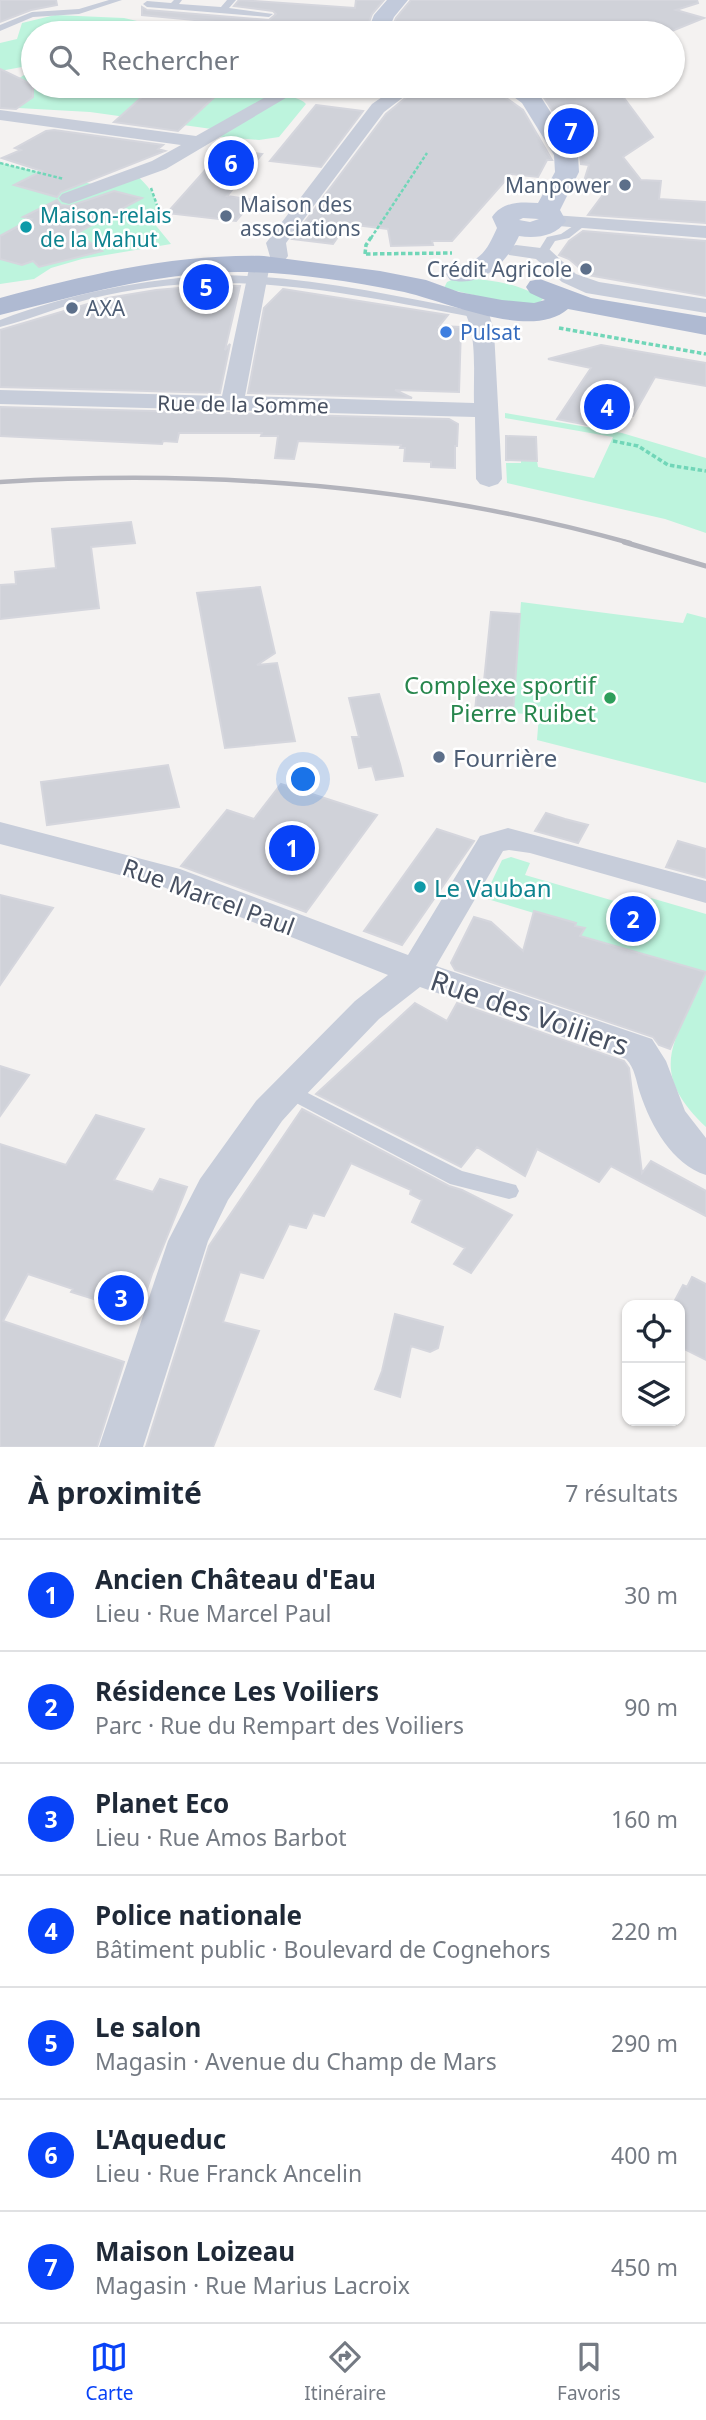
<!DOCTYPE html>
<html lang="fr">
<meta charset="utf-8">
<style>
:root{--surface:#fff;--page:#f2f2f3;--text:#1f2937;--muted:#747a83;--line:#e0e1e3;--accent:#0842f7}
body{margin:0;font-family:"Noto Sans",sans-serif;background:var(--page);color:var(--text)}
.controls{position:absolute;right:21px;bottom:21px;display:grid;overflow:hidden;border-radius:14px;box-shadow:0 2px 5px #0004}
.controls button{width:63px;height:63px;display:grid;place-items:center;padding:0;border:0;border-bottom:2px solid var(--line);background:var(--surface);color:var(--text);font:35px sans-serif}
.you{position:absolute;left:304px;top:780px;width:24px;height:24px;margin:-18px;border:5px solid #fff;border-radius:50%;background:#1a73e8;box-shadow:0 0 0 10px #1a73e833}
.badge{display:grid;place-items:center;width:46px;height:46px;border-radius:50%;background:var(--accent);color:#fff;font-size:23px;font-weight:700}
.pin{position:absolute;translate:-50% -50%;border:4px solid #fff;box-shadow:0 2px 7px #0006}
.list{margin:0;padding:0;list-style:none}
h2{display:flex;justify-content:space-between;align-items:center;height:91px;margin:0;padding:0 28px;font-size:30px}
h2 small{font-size:23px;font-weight:400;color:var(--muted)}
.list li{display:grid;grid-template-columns:46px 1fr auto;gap:21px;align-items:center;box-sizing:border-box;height:112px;padding:0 28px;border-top:2px solid var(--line)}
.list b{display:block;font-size:26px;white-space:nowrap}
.list p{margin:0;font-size:23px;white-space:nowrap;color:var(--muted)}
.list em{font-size:23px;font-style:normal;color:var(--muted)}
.icon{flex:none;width:38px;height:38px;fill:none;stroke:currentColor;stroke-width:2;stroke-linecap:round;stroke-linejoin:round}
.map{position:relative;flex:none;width:706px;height:1447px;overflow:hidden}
.search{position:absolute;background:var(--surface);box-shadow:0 2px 5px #0004;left:21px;right:21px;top:21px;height:77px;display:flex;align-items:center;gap:18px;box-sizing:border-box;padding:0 24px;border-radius:38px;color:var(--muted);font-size:26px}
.sheet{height:875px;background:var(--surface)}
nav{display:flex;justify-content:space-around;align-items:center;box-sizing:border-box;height:98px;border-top:2px solid var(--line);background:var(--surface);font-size:19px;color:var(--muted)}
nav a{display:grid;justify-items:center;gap:4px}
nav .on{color:var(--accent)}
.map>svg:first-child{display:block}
</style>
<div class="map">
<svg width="706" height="1447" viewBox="0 0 706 1447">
<rect width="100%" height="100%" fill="#f4f2f1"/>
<path fill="#bdf4dd" d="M 55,15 L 124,18 L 189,33 L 33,33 L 33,65 L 0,71 L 0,43 L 17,39 L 22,23 Z
M 33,69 L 33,86 C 74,86 286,80 306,104 L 279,137 L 259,140 L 212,136 L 219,130 L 90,112 L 0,107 L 0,91 Z
M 0,163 L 96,185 L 136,175 C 152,189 161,201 153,222 L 171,244 L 82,259 L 51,268 L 34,279 L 0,284 Z
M 454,279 C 482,277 520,283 543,299 L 540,302 L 520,306 L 444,288 L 447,282 Z
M 505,413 L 622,433 L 706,458 L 706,533 L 665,519 L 507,483 L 506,463 L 521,463 L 521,460 L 537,461 L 538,467 L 594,478 L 613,437 L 505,418 Z
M 521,602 L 683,623 L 687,613 L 706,618 L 706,783 L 537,740 L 539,715 L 513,713 Z
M 511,857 L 530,863 L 525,875 L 645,910 L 651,898 L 706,914 L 706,972 L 580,936 L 584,928 L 484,898 L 502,860 Z
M 706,973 L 706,1127 C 643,1067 678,1039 706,973 Z"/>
<path fill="#d0d2d9" stroke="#d5d6dd" stroke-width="2" d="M 0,0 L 56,0 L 57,5 L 31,10 L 0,22 Z
M 239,0 L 355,8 L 356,0 L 384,0 L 372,14 L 365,33 L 289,32 L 290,29 L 142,15 L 142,7 L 147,10 L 269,20 L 276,14 L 273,11 L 234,6 Z
M 411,0 L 697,0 L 698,3 L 676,10 L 704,18 L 667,33 L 642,33 L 568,23 L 560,29 L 553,28 L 549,31 L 536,29 L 499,33 L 390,33 L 396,18 Z
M 0,69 L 33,85 L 33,97 L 16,109 L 0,108 Z
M 154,86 L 162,86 L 219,93 L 178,131 L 114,122 Z
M 420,86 L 491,87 L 523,110 L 552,160 L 547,160 L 538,177 L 511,174 L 452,241 L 432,241 L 433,245 L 391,246 L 388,229 L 347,224 L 333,244 L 292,239 L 386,114 Z
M 530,86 L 548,86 L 561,97 L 616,90 L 621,94 L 653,137 L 623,157 L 641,180 L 661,181 L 659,199 L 706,202 L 706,223 L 588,215 L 611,184 L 584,181 L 589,165 L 581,164 L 580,154 L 541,93 Z
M 316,105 L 363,111 L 321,167 L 270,161 Z
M 54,130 L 163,145 L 158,149 L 165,151 L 61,192 L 57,197 L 14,185 L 42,171 L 2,158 L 21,150 L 15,148 L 46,131 Z
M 224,149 L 262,154 L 227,196 L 254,200 L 236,221 L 167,213 Z
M 114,191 L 142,198 L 77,233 L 102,251 L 39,267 L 33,261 L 22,265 L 0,259 L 0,236 L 31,219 L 23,217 L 57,200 L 61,205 L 70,206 Z
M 583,231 L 706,241 L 706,296 L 588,275 L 569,259 L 559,255 L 569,241 Z
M 203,286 L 240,286 L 225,350 L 230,344 L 220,393 L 0,387 L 0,330 L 108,298 L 156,290 Z
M 283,289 L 448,315 L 439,326 L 461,327 L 459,392 L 395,390 L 412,398 L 248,393 L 264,308 Z
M 601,345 L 706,363 L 706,386 L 655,377 L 633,416 L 621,416 L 613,430 L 557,419 L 591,368 L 548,359 Z
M 0,407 L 449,419 L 458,424 L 457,446 L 455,446 L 455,468 L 431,467 L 431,462 L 404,461 L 405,448 L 400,448 L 401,445 L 298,441 L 294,459 L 275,458 L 278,436 L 261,436 L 262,433 L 179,433 L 177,442 L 163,441 L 162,444 L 0,436 Z
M 506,436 L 536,437 L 537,461 L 506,460 Z
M 131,522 L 135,543 L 91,547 L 99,608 L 0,619 L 0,585 L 16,584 L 15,572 L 56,568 L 52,529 Z
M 260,587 L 275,653 L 257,665 L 277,663 L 295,741 L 225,748 L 197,593 Z
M 491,612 L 520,614 L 513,713 L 475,711 L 478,680 L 484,681 Z
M 379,694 L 400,764 L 403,776 L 376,780 L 372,766 L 359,768 L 352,737 L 359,737 L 349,698 Z
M 168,765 L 179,807 L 47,825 L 41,782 Z
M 281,784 L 377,815 L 306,912 L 181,866 L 227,810 L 254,819 Z
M 546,813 L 565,819 L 588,825 L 578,843 L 535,831 Z
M 437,829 L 474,841 L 402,945 L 364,931 Z
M 678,841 L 706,849 L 706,878 L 666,867 Z
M 0,895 L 53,908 L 0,985 Z
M 534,911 L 576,923 L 575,926 L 585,928 L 580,936 L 706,972 L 670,1049 L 659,1045 L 653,1037 L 455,970 L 451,963 L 474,917 L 491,922 L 523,951 Z
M 415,1003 L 447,1021 L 457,1003 L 624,1061 L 629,1068 L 642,1173 L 651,1161 L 706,1191 L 706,1216 L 611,1166 L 599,1182 L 537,1149 L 525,1176 L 477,1147 L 461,1167 L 316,1094 Z
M 0,1066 L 29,1075 L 0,1116 Z
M 302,1109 L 449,1186 L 462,1190 L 512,1215 L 471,1273 L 454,1264 L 465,1248 L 412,1222 L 422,1200 L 410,1194 L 411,1190 L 351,1163 L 324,1216 L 313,1213 L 306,1228 L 289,1224 L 263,1278 L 240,1272 L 223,1322 L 259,1331 L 213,1447 L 146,1447 L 209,1246 Z
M 96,1115 L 144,1129 L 114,1180 L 153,1192 L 160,1179 L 187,1187 L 152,1274 L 139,1313 L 71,1292 L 73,1289 L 28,1274 L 3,1321 L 124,1362 L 97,1447 L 0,1447 L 0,1144 L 66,1165 Z
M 692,1277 L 706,1284 L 706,1360 L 680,1347 L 680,1305 L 674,1302 L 683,1285 L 687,1287 Z
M 395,1314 L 443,1327 L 438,1348 L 430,1352 L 411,1346 L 400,1397 L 375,1389 L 382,1371 Z"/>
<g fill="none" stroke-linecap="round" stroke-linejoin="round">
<path stroke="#71d6b8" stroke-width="2.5" stroke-dasharray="3.5 2" stroke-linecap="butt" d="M 0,163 L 64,179
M 151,188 L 158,208 L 153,222
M 371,238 L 427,153"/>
<path stroke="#71d6b8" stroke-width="3.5" stroke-dasharray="4.5 2.5" stroke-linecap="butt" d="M 365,254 L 366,245 L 372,236
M 366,254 L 452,253
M 559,328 L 706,354
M 613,441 L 638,446 L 668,465 L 706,471"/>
<path fill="#c7cdda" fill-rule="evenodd" d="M 109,0 L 122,0 L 79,14 L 33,17 L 0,31 L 0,25 L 32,12 L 79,9 Z
M 174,0 L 182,0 L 179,4 L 221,7 L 227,0 L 236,0 L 229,8 L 273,14 L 269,17 L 147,7 L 143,4 L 147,1 L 171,3 Z
M 579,222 L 584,225 L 583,227 L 569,238 L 555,241 L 546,255 L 538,255 L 537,253 L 547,237 L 561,234 Z
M 219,275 C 307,276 391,295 478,312 L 484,315 L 478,318 C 350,294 239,267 107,295 C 70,302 36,318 0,327 L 0,320 C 71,293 143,279 219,275 Z
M 288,1083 L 462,1171 L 516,1185 L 519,1191 L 516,1197 L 509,1199 L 450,1184 L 281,1095 L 278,1090 L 281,1085 Z"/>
<path fill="#c7cdda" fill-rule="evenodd" d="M 285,86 L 306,86 L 166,169 L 69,204 L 62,202 L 59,198 L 62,194 L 152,161 L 181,145 L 0,120 L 0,110 L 196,136 Z
M 398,86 L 418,86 L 384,112 L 286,243 L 288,256 L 285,260 L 271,260 L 266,243 L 269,239 L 372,104 Z
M 553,215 L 706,226 L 706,238 L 546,225 L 543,221 L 546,217 Z
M 516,245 L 549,249 L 576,274 L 599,282 L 706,299 L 706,313 L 586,293 L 562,282 L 536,259 L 509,255 L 506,251 L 509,247 Z
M 260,258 L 267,260 L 270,264 L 245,396 L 474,403 C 473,370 479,330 459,302 L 462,297 L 478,297 L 488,310 L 494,331 L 502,479 L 498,484 L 489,487 L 480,484 L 476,479 L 475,417 L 0,404 L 0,390 L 222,396 L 250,264 L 253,260 Z
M 0,822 L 180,869 L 408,955 L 480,836 L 508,828 L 706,881 L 706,903 L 530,853 L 509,850 L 503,851 L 436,966 L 652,1039 L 666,1061 L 685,1111 L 706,1138 L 706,1175 C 672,1164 651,1126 640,1093 C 636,1081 635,1068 626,1059 L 420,987 L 379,1019 L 301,1100 L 282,1121 L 228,1200 L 208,1241 L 143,1447 L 99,1447 L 168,1241 L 200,1179 L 256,1101 L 355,1001 L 388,975 L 158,885 L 0,844 Z"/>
<path fill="#c2cadb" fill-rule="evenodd" d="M 387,0 L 408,0 L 394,17 L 387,33 L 367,33 L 374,15 Z
M 499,86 L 525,86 L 539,94 L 578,155 L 579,172 L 560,210 L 566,221 C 556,236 536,239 519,236 C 507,262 483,288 450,280 L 446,274 C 453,264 467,265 477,258 C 487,251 492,239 497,228 L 492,217 C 503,201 521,202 538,203 L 555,172 L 554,155 L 522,103 ZM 523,218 L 539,219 L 530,222 L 519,220 Z"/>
<path fill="#afbad2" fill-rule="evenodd" d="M 264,256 L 380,271 L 426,280 L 459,292 L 502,300 L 534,303 L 545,300 L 530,293 L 526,287 L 530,281 L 540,279 L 591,298 L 706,317 L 706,335 L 568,309 C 530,342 442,299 399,291 C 336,279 273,269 209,273 C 137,278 69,298 0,315 L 0,298 C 87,275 173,254 264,256 Z"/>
<path stroke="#b3b4bc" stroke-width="4.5" d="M 0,482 C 214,469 423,485 630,543"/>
<path stroke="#b3b4bc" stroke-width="5" d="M 624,542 L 706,566"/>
</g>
<g fill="#5c6f8a" stroke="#fff" stroke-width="2.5">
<circle cx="625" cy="185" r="7"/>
<circle cx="226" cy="216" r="7"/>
<circle cx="586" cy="269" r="7"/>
<circle cx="72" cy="308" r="7"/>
<circle cx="439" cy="757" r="7"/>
</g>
<g fill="#0f9aa8" stroke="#fff" stroke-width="2.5">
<circle cx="26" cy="227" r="7"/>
<circle cx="420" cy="887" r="7"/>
</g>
<circle fill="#3f7fe0" stroke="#fff" stroke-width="2.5" cx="446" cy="332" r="7"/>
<circle fill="#2e9e5b" stroke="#fff" stroke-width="2.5" cx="610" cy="698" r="7"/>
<g text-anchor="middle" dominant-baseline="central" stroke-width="5" stroke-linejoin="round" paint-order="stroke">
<g font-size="21" fill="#4e5e75" stroke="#fff" text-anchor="end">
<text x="611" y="185">Manpower</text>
<text x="240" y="204" text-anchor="start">Maison des<tspan x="240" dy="24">associations</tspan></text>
<text x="572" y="269">Crédit Agricole</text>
<text x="86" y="308" text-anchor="start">AXA</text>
</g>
<g font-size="21" fill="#0d838f" stroke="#fff" text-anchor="start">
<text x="40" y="215">Maison-relais<tspan x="40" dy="24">de la Mahut</tspan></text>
</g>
<g font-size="21" fill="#366cbe" stroke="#fff" text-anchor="start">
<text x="460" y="332">Pulsat</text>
</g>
<g font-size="21" fill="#475061" stroke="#fff">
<text transform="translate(243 404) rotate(1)">Rue de la Somme</text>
</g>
<g font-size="24" fill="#27864d" stroke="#fff" text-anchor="end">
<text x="596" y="684">Complexe sportif<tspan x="596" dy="28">Pierre Ruibet</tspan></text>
</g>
<g font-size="24" fill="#4e5e75" stroke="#fff" text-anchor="start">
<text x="453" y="757">Fourrière</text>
</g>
<g font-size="24" fill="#0d838f" stroke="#fff" text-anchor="start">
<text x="434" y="887">Le Vauban</text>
</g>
<g font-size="24" fill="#475061" stroke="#fff">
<text transform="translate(209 896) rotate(20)">Rue Marcel Paul</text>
</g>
<g font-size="28" fill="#475061" stroke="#fff">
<text transform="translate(530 1012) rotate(19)">Rue des Voiliers</text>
</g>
</g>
</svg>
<div class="controls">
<button><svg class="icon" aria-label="locate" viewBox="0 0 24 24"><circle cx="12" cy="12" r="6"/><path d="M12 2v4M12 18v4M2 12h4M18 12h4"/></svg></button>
<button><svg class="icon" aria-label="layers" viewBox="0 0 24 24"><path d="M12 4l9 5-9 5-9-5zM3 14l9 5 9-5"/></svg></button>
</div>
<div class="you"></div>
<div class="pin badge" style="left:292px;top:848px">1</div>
<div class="pin badge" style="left:633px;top:919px">2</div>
<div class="pin badge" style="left:121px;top:1298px">3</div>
<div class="pin badge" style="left:607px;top:407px">4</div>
<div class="pin badge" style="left:206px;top:287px">5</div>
<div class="pin badge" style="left:231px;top:163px">6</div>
<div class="pin badge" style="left:571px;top:131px">7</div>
<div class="search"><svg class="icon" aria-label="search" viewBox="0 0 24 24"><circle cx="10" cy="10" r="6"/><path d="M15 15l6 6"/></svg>Rechercher</div>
</div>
<section class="sheet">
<h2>À proximité<small>7 résultats</small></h2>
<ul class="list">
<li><span class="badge">1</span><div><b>Ancien Château d'Eau</b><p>Lieu · Rue Marcel Paul</p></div><em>30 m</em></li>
<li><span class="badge">2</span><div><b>Résidence Les Voiliers</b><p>Parc · Rue du Rempart des Voiliers</p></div><em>90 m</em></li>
<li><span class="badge">3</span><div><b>Planet Eco</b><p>Lieu · Rue Amos Barbot</p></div><em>160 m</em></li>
<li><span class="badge">4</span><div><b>Police nationale</b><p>Bâtiment public · Boulevard de Cognehors</p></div><em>220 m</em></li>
<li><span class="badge">5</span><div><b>Le salon</b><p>Magasin · Avenue du Champ de Mars</p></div><em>290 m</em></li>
<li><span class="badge">6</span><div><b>L'Aqueduc</b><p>Lieu · Rue Franck Ancelin</p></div><em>400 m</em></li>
<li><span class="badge">7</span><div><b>Maison Loizeau</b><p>Magasin · Rue Marius Lacroix</p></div><em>450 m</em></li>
</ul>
</section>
<nav>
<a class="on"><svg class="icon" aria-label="map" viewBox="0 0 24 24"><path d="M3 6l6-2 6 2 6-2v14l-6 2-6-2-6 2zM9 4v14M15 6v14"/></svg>Carte</a>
<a><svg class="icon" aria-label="directions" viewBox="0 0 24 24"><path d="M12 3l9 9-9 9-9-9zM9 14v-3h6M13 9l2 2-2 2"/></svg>Itinéraire</a>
<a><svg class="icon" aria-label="saved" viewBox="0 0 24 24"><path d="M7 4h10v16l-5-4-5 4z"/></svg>Favoris</a>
</nav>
